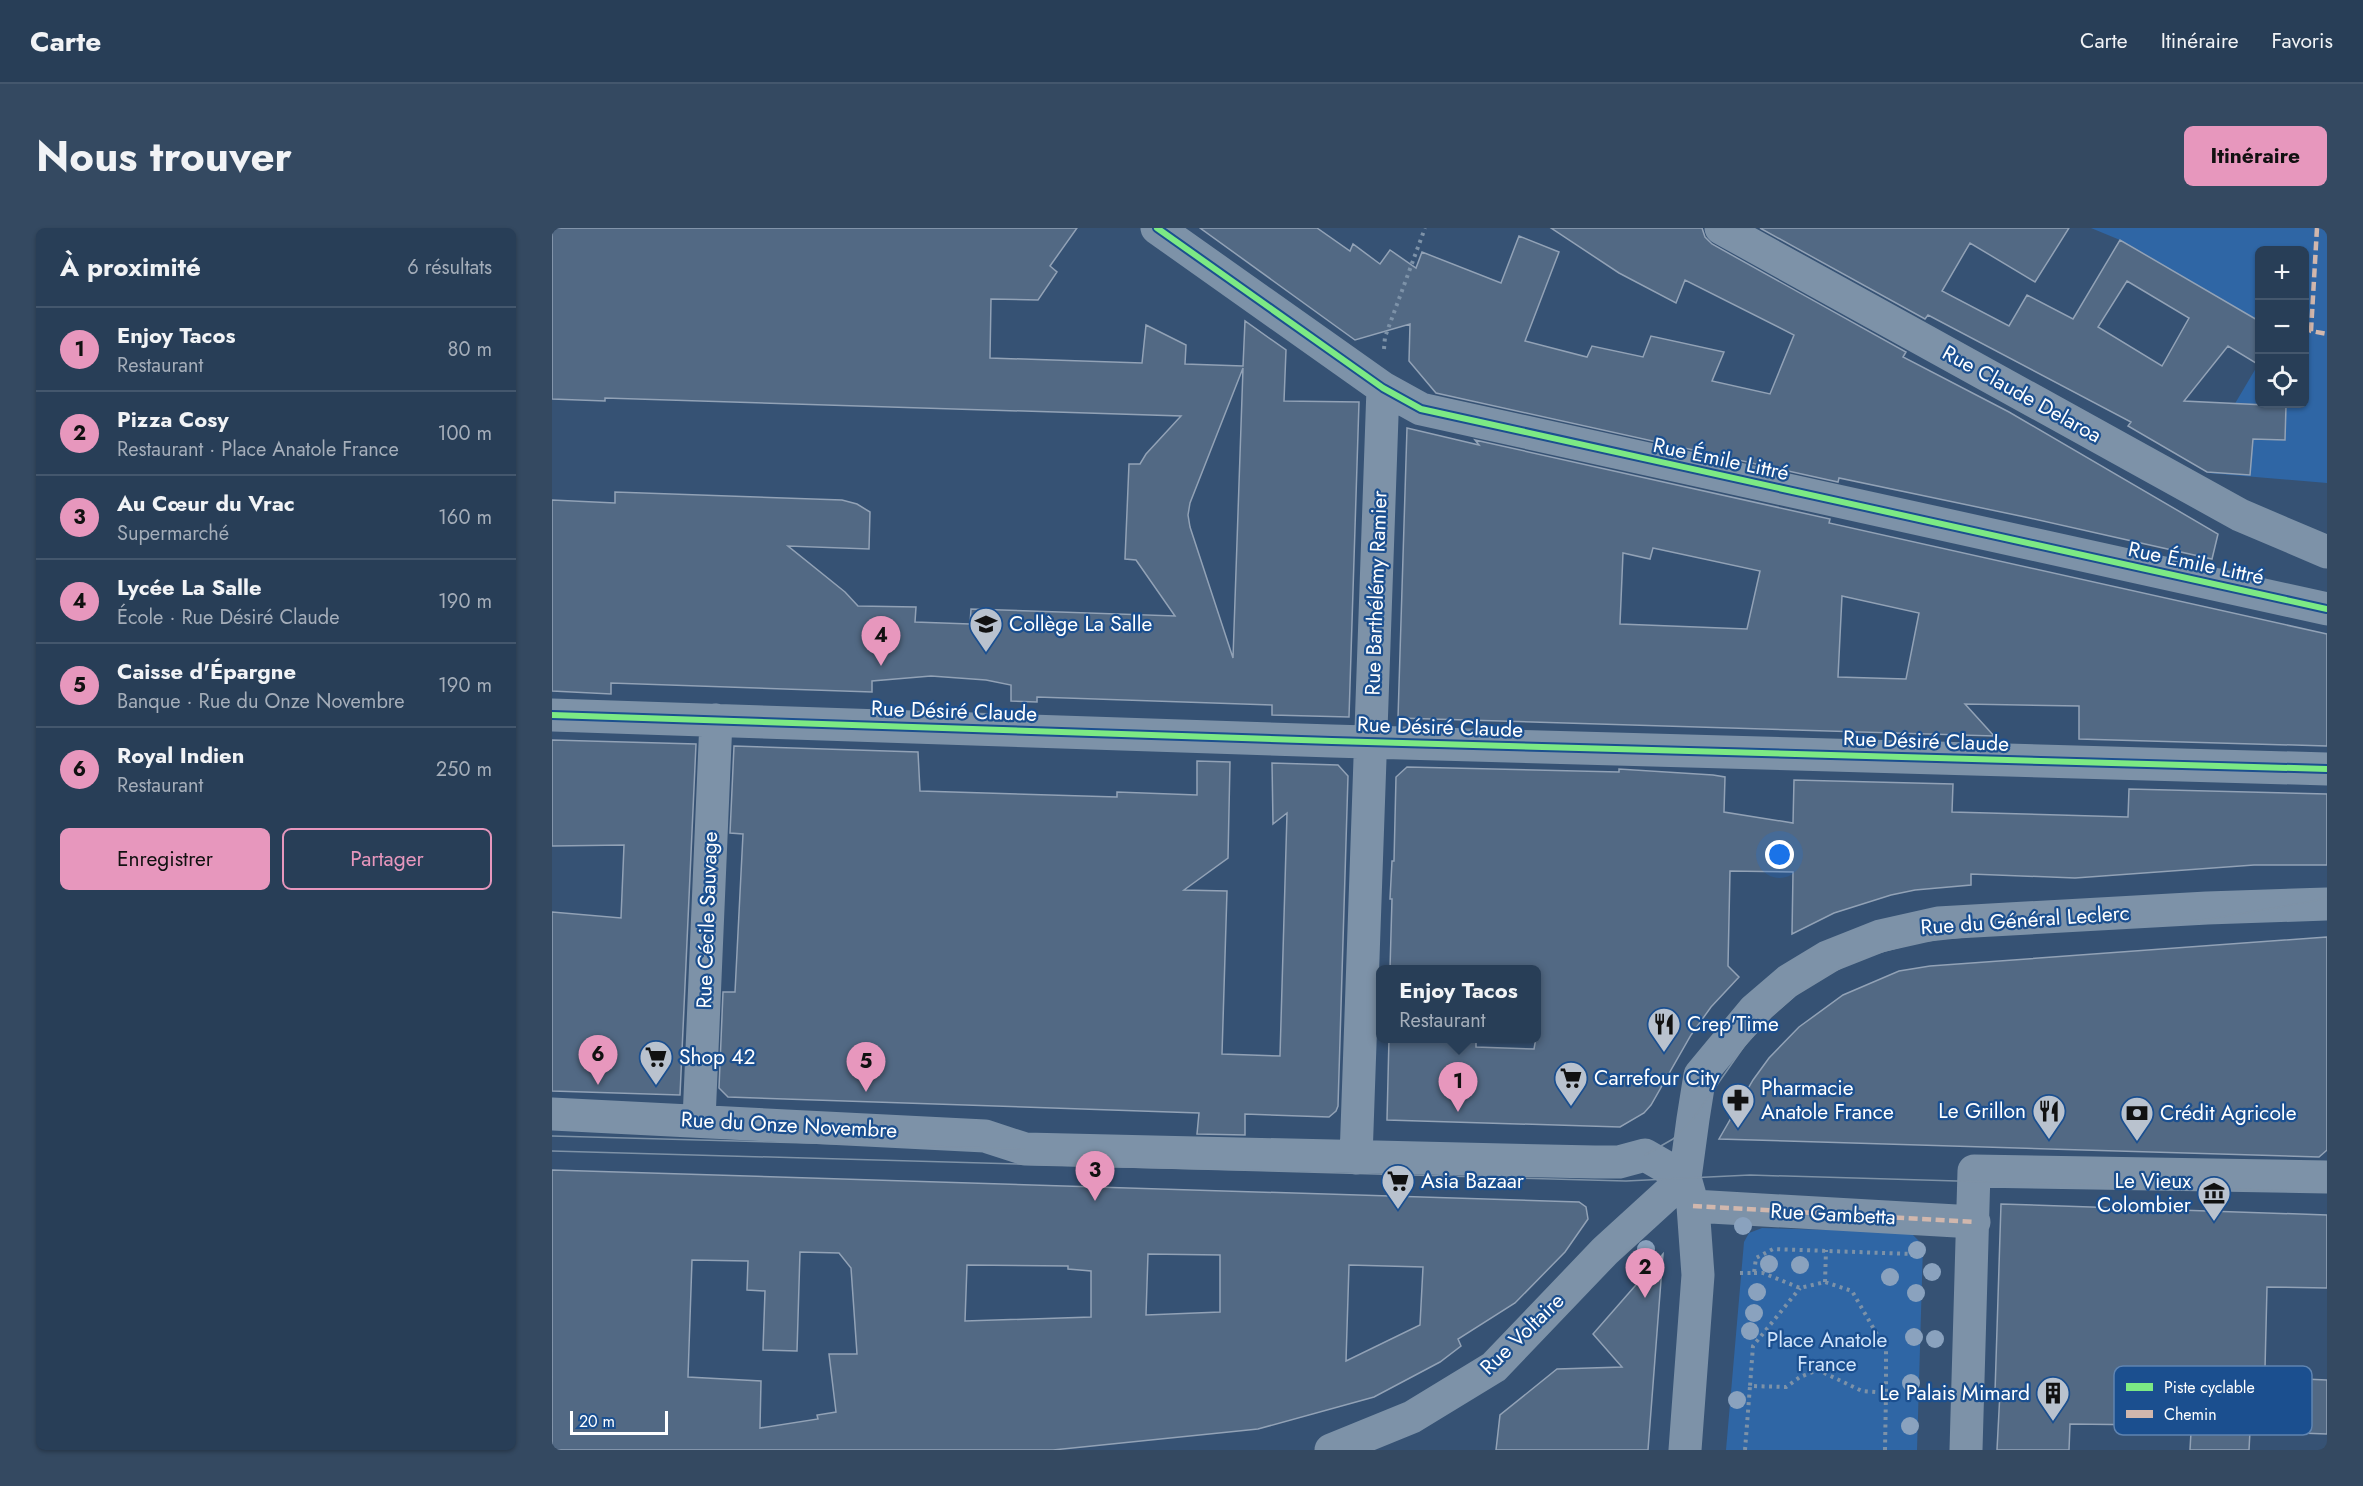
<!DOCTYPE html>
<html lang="fr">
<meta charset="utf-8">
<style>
:root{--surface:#283e57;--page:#344961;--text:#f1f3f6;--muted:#a5aeba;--line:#44576d;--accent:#e797bd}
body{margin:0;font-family:Jost,sans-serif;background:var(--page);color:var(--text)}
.controls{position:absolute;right:18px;top:18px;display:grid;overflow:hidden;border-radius:9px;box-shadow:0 2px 4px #0004}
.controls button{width:54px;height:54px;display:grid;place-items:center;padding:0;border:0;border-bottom:2px solid var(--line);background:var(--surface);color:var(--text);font:30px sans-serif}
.scale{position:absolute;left:18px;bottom:15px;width:98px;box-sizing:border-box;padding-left:6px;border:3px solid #fff;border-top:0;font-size:16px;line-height:21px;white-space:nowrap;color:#fff;-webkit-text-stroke:4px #1b4f8f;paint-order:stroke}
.you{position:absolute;left:1228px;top:627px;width:21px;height:21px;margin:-15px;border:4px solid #fff;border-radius:50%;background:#1a73e8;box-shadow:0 0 0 9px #1a73e833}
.badge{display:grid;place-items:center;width:39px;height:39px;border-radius:50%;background:var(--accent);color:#111;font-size:20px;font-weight:700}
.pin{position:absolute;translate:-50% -50px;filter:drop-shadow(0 2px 3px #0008)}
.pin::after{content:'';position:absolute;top:32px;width:21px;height:18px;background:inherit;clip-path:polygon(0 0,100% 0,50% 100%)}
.popup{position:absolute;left:824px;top:737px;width:165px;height:78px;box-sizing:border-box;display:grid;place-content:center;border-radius:9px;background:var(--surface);filter:drop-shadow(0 2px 4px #0005);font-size:20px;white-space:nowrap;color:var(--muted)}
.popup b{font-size:22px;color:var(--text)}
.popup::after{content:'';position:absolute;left:50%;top:100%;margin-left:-12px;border:12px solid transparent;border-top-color:var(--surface)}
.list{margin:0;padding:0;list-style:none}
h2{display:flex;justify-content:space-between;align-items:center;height:78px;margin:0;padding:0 24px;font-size:26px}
h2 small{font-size:20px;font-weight:400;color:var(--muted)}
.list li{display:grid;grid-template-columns:39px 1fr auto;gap:18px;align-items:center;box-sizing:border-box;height:84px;padding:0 24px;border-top:2px solid var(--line)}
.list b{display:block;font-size:22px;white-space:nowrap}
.list p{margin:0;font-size:20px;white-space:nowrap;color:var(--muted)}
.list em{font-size:20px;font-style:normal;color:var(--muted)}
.actions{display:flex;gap:12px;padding:18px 24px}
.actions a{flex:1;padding:14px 0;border:2px solid var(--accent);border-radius:9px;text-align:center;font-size:21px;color:var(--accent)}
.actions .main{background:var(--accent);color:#111}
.icon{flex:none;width:33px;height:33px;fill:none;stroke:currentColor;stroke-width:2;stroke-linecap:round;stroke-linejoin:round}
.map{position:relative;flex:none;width:1775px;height:1222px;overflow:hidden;border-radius:9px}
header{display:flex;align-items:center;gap:36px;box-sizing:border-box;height:84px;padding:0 30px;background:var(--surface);border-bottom:2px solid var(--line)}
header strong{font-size:28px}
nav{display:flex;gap:33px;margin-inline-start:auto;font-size:21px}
.intro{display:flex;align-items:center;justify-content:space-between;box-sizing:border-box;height:144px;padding:0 36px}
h1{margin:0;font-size:42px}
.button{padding:15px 27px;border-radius:9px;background:var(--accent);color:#111;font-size:21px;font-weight:700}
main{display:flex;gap:36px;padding:0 36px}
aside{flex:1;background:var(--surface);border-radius:9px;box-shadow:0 2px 4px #0004}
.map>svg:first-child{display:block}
</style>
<header>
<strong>Carte</strong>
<nav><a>Carte</a><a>Itinéraire</a><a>Favoris</a></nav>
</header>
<div class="intro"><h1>Nous trouver</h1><a class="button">Itinéraire</a></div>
<main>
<aside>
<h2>À proximité<small>6 résultats</small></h2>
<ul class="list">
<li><span class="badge">1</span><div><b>Enjoy Tacos</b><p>Restaurant</p></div><em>80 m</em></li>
<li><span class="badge">2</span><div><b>Pizza Cosy</b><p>Restaurant · Place Anatole France</p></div><em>100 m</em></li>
<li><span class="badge">3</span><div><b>Au Cœur du Vrac</b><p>Supermarché</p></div><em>160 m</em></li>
<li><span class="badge">4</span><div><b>Lycée La Salle</b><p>École · Rue Désiré Claude</p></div><em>190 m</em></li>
<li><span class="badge">5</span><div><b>Caisse d'Épargne</b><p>Banque · Rue du Onze Novembre</p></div><em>190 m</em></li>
<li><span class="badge">6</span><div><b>Royal Indien</b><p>Restaurant</p></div><em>250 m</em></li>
</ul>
<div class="actions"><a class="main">Enregistrer</a><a>Partager</a></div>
</aside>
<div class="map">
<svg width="1775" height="1222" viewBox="0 0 1775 1222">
<rect width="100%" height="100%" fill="#365274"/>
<path fill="#2f66a5" d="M 1539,0 L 1775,0 L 1775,255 L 1656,245 L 1646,238 L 1707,135 L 1708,176 L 1752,176 L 1752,22 L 1708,22 L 1707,93 L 1568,12 Z
M 1210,1000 L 1351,1004 L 1360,1006 L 1371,1017 L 1365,1222 L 1174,1222 L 1192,1014 L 1197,1005 Z"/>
<path fill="#526984" stroke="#92a2b6" stroke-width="1.5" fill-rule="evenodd" d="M 0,0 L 525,0 L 498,38 L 505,44 L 486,72 L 439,71 L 438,130 L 590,135 L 594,97 L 634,117 L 633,136 L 691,138 L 693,93 L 734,122 L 732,173 L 807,174 L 797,489 L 720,487 L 720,477 L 485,469 L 485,474 L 459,473 L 459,457 L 434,452 L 379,448 L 320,453 L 320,464 L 59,455 L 59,466 L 0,463 L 0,272 L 63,275 L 63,264 L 290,272 L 305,276 L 318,284 L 317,321 L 236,318 L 293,364 L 306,378 L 364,379 L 363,394 L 418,396 L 419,381 L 623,388 L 584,332 L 573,331 L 577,236 L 588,236 L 594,226 L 629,188 L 53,170 L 53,173 L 0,171 ZM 691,140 L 681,430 L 638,299 L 636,287 L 638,275 Z
M 648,0 L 765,0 L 798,23 L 801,16 L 828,36 L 838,22 L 864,40 L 870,24 L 949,55 L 967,8 L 1007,24 L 973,113 L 1035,129 L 1040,118 L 1091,129 L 1099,108 L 1172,124 L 1160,153 L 1218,166 L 1242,107 L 1133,52 L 1124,75 L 1067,45 L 999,0 L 1150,0 L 1153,9 L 1160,16 L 1354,124 L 1351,129 L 1457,184 L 1666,306 L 1660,331 L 1473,289 L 1287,250 L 1286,254 L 884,165 L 857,133 L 858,96 L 803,112 Z
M 1208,0 L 1517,0 L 1483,54 L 1418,15 L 1390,63 L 1457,98 L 1475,67 L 1521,91 L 1568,12 L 1707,93 L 1707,137 L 1676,118 L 1632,173 L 1734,178 L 1733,212 L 1701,211 L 1698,247 L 1655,244 L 1576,198 L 1579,194 L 1376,87 L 1373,91 ZM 1575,53 L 1637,90 L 1610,138 L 1546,99 Z
M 855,200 L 927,217 L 923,212 L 1278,291 L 1277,295 L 1775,406 L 1775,518 L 1527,511 L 1527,478 L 1413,476 L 1442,508 L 846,490 ZM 1101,320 L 1208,343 L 1195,401 L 1068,396 L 1071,325 L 1098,331 ZM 1290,368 L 1367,385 L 1354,451 L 1286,449 Z
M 0,512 L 144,516 L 128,867 L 0,863 L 0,684 L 69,690 L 72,617 L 0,618 Z
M 182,518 L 366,524 L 368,563 L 565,569 L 565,564 L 645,567 L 645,533 L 678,534 L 676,630 L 632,662 L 675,663 L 670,826 L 728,828 L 735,585 L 721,596 L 720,535 L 786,537 L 796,548 L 786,878 L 784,883 L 777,889 L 693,886 L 693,907 L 645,906 L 647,885 L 176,869 L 167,860 L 171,764 L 183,764 L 191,606 L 178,605 Z
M 855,539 L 1067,544 L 1067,541 L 1161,547 L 1173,549 L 1172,584 L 1241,595 L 1242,552 L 1401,556 L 1400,584 L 1507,587 L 1576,589 L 1577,561 L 1775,566 L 1775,637 L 1702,637 L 1523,650 L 1419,646 L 1419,657 L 1363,662 L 1339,667 L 1282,685 L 1240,706 L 1241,644 L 1178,643 L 1176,738 L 1187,749 L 1159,779 L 1139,807 L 1099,877 L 1092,885 L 1068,899 L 835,892 L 837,810 L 924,810 L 924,819 L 982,821 L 984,810 L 984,741 L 838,741 L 840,671 L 838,671 L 840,633 L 842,633 L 844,549 Z
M 1775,709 L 1775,922 L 1767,929 L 1167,911 L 1201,852 L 1217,830 L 1247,799 L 1291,767 L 1347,743 L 1378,738 Z
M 0,942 L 1027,974 L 1034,979 L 1036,991 L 1013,1024 L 963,1075 L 906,1111 L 909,1118 L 888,1134 L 822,1169 L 706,1201 L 501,1222 L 0,1222 ZM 248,1024 L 287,1025 L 299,1040 L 305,1126 L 277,1126 L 284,1184 L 265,1187 L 266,1191 L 208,1200 L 209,1153 L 136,1149 L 140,1032 L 196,1033 L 195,1062 L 213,1063 L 211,1122 L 245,1123 ZM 596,1026 L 668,1027 L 668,1084 L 594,1087 ZM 415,1037 L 516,1038 L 516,1041 L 539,1043 L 539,1089 L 413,1093 ZM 797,1037 L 871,1039 L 868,1097 L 794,1133 Z
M 1449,976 L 1775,987 L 1775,1060 L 1715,1059 L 1713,1141 L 1752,1142 L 1752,1151 L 1775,1152 L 1775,1206 L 1698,1203 L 1697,1222 L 1638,1222 L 1639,1204 L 1602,1203 L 1602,1197 L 1518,1196 L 1517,1222 L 1445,1222 L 1448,1164 L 1443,1164 Z
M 1111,1026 L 1096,1222 L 944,1222 L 948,1187 L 1005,1141 L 1070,1139 L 1041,1106 Z"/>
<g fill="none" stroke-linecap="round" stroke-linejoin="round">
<path stroke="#7d92a8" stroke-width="4" stroke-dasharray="3 4.5" stroke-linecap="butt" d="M 832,121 L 833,109 L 873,0
M 1188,1045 L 1202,1045 L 1204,1030 L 1221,1021 L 1360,1026
M 1202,1045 L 1211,1045 L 1248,1060 L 1273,1054 L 1300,1063 L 1334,1122 L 1334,1165 L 1310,1163 L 1266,1142 L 1248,1149 L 1234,1159 L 1198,1158 L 1201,1118 L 1248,1060
M 1273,1054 L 1274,1022
M 1193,1222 L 1198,1158
M 1333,1222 L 1334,1165"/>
<path stroke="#7d92a8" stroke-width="33" d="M 605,0 L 831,160 L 869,181 L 1775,381
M 1169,0 L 1688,287 L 1775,324
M 0,487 L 780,513 L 1775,541
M 0,886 L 433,908 L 473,921 L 1043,934 L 1067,934 L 1093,927 L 1133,950
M 147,892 L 164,492
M 804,930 L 831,160
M 1141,978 L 1422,994
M 779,1222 L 860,1189 L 942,1139 L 1053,1023 L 1133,950
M 1133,1222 L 1146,1047 L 1141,978 L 1133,950 L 1141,891 L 1148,847 L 1202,782 L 1237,752 L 1275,729 L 1328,708 L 1386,695 L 1655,680 L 1775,676
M 1414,1222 L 1422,943 L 1775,949"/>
<path stroke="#7e92a7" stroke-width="1.5" d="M 0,908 L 473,921
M 0,923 L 1074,953 L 1198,947 L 1775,964
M 1093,927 L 1121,911 L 1141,891 L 1193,817 L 1219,789 L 1244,767 L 1295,736 L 1326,725 L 1366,714 L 1439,706 L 1651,692 L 1762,673 L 1775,669"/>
<path stroke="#d1b7ad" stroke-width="4.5" stroke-dasharray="9 4.5" stroke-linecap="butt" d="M 1765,0 L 1759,103 L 1775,106
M 1141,978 L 1422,994"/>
<defs>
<path id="cycleway" d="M 605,0 L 831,160 L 869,181 L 1775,381
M 0,487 L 780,513 L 1775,541"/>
</defs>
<use href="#cycleway" stroke="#1b4f8f" stroke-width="10"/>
<use href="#cycleway" stroke="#7ce984" stroke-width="6"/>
</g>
<g fill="#8aa2be">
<circle cx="1191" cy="998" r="9"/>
<circle cx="1094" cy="1021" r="9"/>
<circle cx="1365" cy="1022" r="9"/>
<circle cx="1217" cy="1036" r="9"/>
<circle cx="1248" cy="1037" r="9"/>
<circle cx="1380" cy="1044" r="9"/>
<circle cx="1338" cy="1049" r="9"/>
<circle cx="1205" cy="1064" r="9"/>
<circle cx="1364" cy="1065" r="9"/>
<circle cx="1202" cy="1085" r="9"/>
<circle cx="1198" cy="1103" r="9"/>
<circle cx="1362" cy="1109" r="9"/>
<circle cx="1383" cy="1111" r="9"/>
<circle cx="1359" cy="1155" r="9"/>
<circle cx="1185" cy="1172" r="9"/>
<circle cx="1358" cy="1198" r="9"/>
</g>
<defs>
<symbol id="school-pin" viewBox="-11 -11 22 30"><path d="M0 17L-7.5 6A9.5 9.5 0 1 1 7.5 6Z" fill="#b9c2ce" stroke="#1b4f8f"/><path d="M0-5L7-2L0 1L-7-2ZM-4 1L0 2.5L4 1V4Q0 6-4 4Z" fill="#111"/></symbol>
<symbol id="restaurant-pin" viewBox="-11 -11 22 30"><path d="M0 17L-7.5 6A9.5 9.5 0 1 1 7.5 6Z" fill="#b9c2ce" stroke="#1b4f8f"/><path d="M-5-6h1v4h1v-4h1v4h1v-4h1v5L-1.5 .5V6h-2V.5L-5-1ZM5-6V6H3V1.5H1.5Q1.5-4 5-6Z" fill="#111"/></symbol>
<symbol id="supermarket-pin" viewBox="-11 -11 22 30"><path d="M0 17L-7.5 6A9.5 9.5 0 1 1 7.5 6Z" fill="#b9c2ce" stroke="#1b4f8f"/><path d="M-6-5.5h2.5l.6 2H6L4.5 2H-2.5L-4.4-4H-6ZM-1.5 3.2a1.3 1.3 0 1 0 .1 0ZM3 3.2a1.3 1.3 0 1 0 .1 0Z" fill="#111"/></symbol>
<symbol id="pharmacy-pin" viewBox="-11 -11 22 30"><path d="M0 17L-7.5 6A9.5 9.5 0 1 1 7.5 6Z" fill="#b9c2ce" stroke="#1b4f8f"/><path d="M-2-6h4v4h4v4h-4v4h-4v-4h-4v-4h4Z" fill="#111"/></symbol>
<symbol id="bank-pin" viewBox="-11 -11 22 30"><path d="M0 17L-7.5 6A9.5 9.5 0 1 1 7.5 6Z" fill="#b9c2ce" stroke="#1b4f8f"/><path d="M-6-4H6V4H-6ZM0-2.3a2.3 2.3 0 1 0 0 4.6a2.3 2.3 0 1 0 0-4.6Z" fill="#111"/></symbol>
<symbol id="museum-pin" viewBox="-11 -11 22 30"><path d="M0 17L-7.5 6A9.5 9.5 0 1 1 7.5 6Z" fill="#b9c2ce" stroke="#1b4f8f"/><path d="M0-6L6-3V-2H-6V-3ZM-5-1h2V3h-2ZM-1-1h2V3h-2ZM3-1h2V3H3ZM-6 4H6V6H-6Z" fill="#111"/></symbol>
<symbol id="building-pin" viewBox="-11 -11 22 30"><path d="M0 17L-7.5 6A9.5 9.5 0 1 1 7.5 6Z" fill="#b9c2ce" stroke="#1b4f8f"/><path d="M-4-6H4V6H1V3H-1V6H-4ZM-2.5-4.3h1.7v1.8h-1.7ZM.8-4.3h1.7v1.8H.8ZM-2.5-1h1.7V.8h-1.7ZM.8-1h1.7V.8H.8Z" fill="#111"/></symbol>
</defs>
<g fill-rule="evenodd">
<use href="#school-pin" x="415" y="377" width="38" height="52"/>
<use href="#restaurant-pin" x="1093" y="777" width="38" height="52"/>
<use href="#supermarket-pin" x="85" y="810" width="38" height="52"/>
<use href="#supermarket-pin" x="1000" y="831" width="38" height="52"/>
<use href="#pharmacy-pin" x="1167" y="853" width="38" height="52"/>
<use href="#restaurant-pin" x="1478" y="864" width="38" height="52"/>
<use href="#bank-pin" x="1566" y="866" width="38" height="52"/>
<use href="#supermarket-pin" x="827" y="934" width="38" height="52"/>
<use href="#museum-pin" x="1643" y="946" width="38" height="52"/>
<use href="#building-pin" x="1482" y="1146" width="38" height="52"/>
</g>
<g text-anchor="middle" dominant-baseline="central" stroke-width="4.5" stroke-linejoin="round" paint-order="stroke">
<g font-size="21" fill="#fff" stroke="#1b4f8f">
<text transform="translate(1470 166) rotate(29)">Rue Claude Delaroa</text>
<text transform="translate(1169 231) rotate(12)">Rue Émile Littré</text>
<text transform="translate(1644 335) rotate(12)">Rue Émile Littré</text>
<text transform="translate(824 365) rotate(-88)">Rue Barthélémy Ramier</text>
<text transform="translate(402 483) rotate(2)">Rue Désiré Claude</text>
<text transform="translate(888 499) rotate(2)">Rue Désiré Claude</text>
<text transform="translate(1374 513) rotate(2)">Rue Désiré Claude</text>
<text transform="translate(155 692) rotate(-88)">Rue Cécile Sauvage</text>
<text transform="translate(1473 692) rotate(-4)">Rue du Général Leclerc</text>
<text transform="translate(237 897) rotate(3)">Rue du Onze Novembre</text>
<text transform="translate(1281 986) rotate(3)">Rue Gambetta</text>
<text transform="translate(970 1106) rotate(-44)">Rue Voltaire</text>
</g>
<g font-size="21" fill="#fff" stroke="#1b4f8f" text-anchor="start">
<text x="457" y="396">Collège La Salle</text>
<text x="1135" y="796">Crep'Time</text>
<text x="127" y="829">Shop 42</text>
<text x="1042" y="850">Carrefour City</text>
<text x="1209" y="860">Pharmacie<tspan x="1209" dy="24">Anatole France</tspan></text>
<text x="1474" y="883" text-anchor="end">Le Grillon</text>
<text x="1608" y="885">Crédit Agricole</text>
<text x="869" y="953">Asia Bazaar</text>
<text x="1639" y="953" text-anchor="end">Le Vieux<tspan x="1639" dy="24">Colombier</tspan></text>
<text x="1478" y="1165" text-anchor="end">Le Palais Mimard</text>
</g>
<g font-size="21" fill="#cfe3fa" stroke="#1b4f8f">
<text x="1275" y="1112">Place Anatole<tspan x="1275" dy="24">France</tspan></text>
</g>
</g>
<rect x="1562" y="1138" width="198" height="69" rx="9" fill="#1b4f8f" stroke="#5f84b1" stroke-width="1.5"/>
<rect x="1574" y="1155" width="27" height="8" fill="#7ce984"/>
<rect x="1574" y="1182" width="27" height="8" fill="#d1b7ad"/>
<g font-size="16" fill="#fff">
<text x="1612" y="1165">Piste cyclable</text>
<text x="1612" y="1192">Chemin</text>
</g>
</svg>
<div class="controls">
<button>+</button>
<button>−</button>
<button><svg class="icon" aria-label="locate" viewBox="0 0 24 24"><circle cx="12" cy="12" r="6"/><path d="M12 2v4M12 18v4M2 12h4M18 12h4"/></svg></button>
</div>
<div class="scale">20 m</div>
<div class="you"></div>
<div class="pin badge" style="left:906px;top:884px">1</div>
<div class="popup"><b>Enjoy Tacos</b>Restaurant</div>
<div class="pin badge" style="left:1093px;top:1070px">2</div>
<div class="pin badge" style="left:543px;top:973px">3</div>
<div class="pin badge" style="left:329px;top:438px">4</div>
<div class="pin badge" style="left:314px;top:864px">5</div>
<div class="pin badge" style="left:46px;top:857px">6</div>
</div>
</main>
